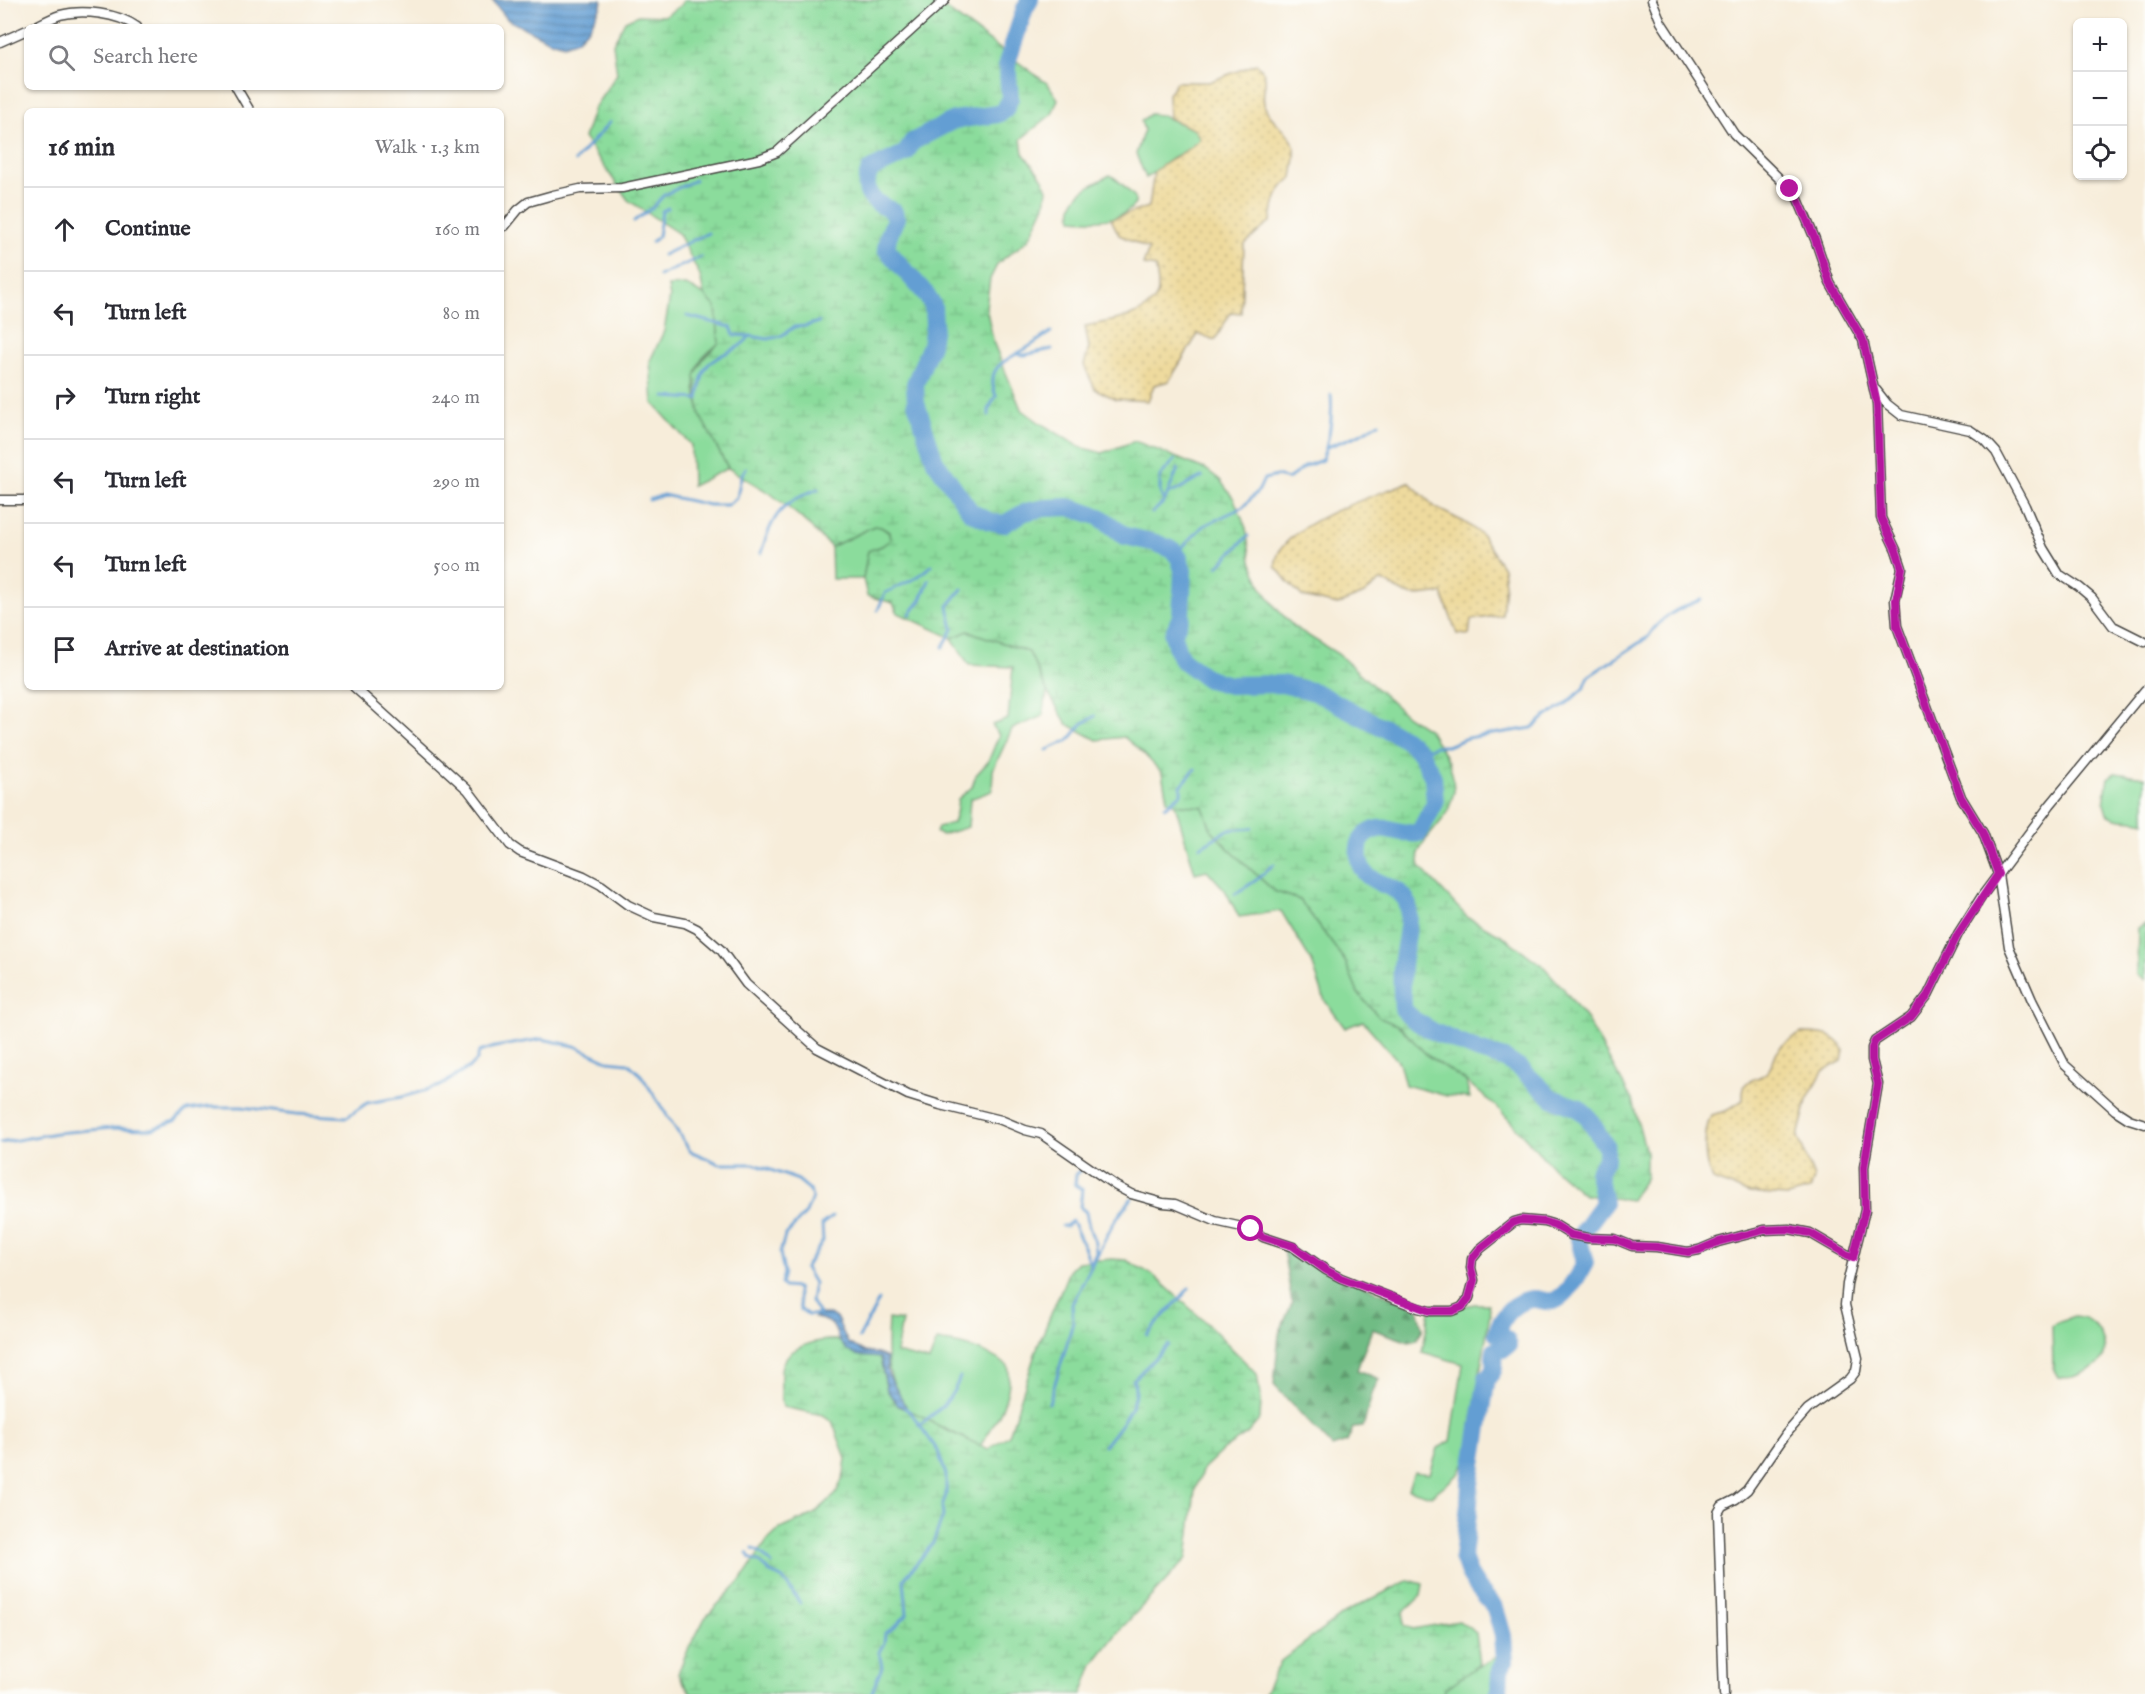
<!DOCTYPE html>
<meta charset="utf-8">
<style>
:root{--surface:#fff;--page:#f7f7f7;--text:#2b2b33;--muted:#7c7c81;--line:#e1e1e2}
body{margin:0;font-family:"IM FELL English",serif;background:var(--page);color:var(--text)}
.controls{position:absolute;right:18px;top:18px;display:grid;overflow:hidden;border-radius:9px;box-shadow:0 2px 4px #0004}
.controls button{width:54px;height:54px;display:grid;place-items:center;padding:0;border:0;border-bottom:2px solid var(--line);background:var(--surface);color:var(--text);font:30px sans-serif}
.stop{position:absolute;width:18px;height:18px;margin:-14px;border:4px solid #b5179e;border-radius:50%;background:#fff}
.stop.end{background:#b5179e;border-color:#fff;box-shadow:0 2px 6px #0008}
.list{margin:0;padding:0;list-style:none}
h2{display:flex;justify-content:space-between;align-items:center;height:78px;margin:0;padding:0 24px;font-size:26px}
h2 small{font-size:20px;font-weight:400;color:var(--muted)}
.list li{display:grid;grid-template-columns:39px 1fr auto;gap:18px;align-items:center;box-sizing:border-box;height:84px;padding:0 24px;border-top:2px solid var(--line)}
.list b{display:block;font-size:22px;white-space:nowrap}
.list em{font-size:20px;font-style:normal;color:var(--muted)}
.icon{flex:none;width:33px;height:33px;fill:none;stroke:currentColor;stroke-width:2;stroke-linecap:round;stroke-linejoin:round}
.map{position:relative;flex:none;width:2145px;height:1694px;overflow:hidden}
.search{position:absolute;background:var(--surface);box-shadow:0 2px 4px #0004;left:24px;top:24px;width:480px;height:66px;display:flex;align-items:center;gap:15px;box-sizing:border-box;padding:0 21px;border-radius:9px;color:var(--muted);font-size:22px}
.panel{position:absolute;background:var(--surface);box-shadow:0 2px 4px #0004;left:24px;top:108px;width:480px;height:582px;border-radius:9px}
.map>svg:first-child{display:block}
</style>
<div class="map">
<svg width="2145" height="1694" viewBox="0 0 2145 1694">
<defs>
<pattern id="forest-firs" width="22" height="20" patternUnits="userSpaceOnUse" patternTransform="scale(1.5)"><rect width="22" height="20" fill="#70bc84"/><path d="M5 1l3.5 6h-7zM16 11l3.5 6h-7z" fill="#5c996c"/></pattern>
<pattern id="wetland-marsh" width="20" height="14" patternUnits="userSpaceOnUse" patternTransform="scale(1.5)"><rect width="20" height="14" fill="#8bdc9c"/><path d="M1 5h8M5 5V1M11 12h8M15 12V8" fill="none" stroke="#78bd87"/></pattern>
<pattern id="sand-dots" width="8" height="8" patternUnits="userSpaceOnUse" patternTransform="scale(1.5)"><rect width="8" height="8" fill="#eeda9e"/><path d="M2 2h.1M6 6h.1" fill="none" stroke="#cb8" stroke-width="1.8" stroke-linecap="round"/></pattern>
<pattern id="water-rules" width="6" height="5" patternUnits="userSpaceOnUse" patternTransform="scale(1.5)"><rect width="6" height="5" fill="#639ed3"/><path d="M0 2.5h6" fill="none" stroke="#5281ab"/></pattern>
</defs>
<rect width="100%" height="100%" fill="#fdfcf7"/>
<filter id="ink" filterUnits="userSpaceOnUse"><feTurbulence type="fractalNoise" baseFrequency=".0167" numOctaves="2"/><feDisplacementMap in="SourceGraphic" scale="12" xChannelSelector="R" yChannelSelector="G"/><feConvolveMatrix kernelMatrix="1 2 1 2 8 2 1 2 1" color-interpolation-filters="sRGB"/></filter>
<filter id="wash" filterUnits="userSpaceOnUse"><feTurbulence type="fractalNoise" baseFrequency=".008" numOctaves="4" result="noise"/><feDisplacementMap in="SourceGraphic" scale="24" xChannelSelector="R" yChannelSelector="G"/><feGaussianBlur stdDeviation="1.35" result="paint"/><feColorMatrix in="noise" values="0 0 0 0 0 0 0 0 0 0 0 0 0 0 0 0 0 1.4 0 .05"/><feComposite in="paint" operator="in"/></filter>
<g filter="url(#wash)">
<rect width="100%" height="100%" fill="#f7edda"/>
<path fill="#8bdc9c" stroke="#5b8464" stroke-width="1.5" d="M 1150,114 L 1160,115 L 1195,130 L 1200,139 L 1192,148 L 1174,157 L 1146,178 L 1136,154 L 1144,130 L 1141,121 Z
M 1110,175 C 1121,181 1126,189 1135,197 L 1135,204 C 1120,223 1094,221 1072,219 C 1067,194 1092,185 1110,175 Z
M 686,285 L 704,295 L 716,307 L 719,343 C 714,348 706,353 702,359 C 681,393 713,438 728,468 L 692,486 L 691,445 L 653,403 L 650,361 L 664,331 L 670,297 L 668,286 Z
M 874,526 L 881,527 L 889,533 L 890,540 L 882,546 L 868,551 L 863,579 L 832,579 L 831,547 Z
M 968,631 L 1029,652 L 1047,691 L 1043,716 L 1012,729 L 993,770 L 992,791 L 970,799 L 968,827 L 942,835 L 936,833 L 938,827 L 953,823 L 956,814 L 958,799 L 972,787 L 976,775 L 988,762 L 999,735 L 992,725 L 1008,719 L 1013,667 L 969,665 L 952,638 Z
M 2115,773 L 2145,777 L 2145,822 C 2129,817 2125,823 2107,814 L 2104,804 L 2108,778 Z
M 1175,804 L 1203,807 L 1211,829 L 1227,847 L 1274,891 L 1300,900 L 1345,961 L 1358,993 L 1380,1018 L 1399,1026 L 1428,1056 L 1466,1081 L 1470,1098 L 1447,1096 L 1405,1085 L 1399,1062 L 1363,1021 L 1345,1028 L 1325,1001 L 1312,962 L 1281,911 L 1239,917 L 1225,890 L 1207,870 L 1195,873 Z
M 2145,924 L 2145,980 L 2137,974 L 2138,928 Z
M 1475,1304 L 1488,1304 L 1490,1314 L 1471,1425 L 1469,1454 L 1459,1474 L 1431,1496 L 1408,1489 L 1414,1472 L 1430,1474 L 1438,1448 L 1451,1441 L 1463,1364 L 1422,1352 L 1430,1311 Z
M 2074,1316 C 2079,1317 2084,1317 2088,1320 C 2101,1328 2112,1353 2098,1365 C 2095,1368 2089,1369 2085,1372 C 2076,1377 2069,1379 2058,1377 L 2053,1368 L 2052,1326 L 2060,1321 Z
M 888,1319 L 902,1321 L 896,1353 L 929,1361 L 937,1341 C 966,1345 984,1349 1008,1366 C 1014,1395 996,1422 980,1446 L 905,1409 L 906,1406 C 884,1373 886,1357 888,1319 Z
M 1495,1658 L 1505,1661 L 1500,1670 L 1499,1694 L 1444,1694 L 1445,1689 L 1466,1673 Z"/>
<path fill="url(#forest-firs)" stroke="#4e7458" stroke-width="1.5" d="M 1282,1243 L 1326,1270 L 1418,1308 L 1423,1328 L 1417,1340 L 1409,1342 L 1372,1329 L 1357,1370 L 1379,1379 L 1373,1391 L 1363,1427 L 1353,1428 L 1347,1442 L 1332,1447 L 1274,1385 L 1279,1334 L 1292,1303 Z"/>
<path fill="url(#wetland-marsh)" stroke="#5b8464" stroke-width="1.5" d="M 683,0 L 928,0 L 940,5 L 1048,84 L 1058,99 L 1052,114 L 1021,139 L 1023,153 L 1044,180 L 1047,190 L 1045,205 L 1029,239 L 998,263 L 990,279 L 986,307 L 994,344 L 1021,409 L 1040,423 L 1080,447 L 1102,453 L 1135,441 L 1207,470 L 1220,480 L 1234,499 L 1246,528 L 1251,561 L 1262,588 L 1276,608 L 1294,627 L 1338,654 L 1407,716 L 1429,730 L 1449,762 L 1453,777 L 1454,792 L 1447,814 L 1425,841 L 1418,853 L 1420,867 L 1467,917 L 1501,935 L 1543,966 L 1563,988 L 1587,1020 L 1632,1100 L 1646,1152 L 1646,1177 L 1631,1200 L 1584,1195 L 1554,1169 L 1499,1109 L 1466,1081 L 1428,1056 L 1399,1026 L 1380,1018 L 1358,993 L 1345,961 L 1300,900 L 1274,891 L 1227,847 L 1211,829 L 1203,807 L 1175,804 L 1167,800 L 1162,773 L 1143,753 L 1124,737 L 1097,740 L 1067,724 L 1047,691 L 1029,652 L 968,631 L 952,638 L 898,613 L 893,603 L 867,596 L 863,579 L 868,551 L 882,546 L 890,540 L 889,532 L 881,527 L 874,526 L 831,547 L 799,516 L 771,494 L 728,468 L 700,415 L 695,376 L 703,359 L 719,343 L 716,307 L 704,295 L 700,276 L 679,234 L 628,200 L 584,138 L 594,108 L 617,74 L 613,44 L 625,21 L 638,15 L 665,16 L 682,4 Z
M 1112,1259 L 1126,1260 L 1153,1275 L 1211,1327 L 1257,1374 L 1261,1401 L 1260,1419 L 1247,1434 L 1224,1449 L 1203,1469 L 1195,1490 L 1187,1558 L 1118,1632 L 1093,1664 L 1082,1694 L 691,1694 L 678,1674 L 684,1658 L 705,1618 L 741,1580 L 767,1541 L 780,1529 L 814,1514 L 836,1494 L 844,1474 L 846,1458 L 832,1421 L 823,1415 L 783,1407 C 781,1401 781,1395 781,1389 C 781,1382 780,1372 782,1365 C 789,1345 821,1339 839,1340 C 853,1357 860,1355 880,1358 L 887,1390 L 898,1406 L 922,1416 L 939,1427 L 988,1449 L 1009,1435 L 1037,1348 L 1069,1271 L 1078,1262 Z
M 1409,1580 L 1423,1584 L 1421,1596 L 1404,1612 L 1404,1625 L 1413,1629 L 1459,1621 L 1476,1633 L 1480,1664 L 1445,1689 L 1444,1694 L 1264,1694 L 1281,1661 L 1346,1612 Z"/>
<path fill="url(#sand-dots)" stroke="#8c8264" stroke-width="1.5" d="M 1256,64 C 1275,79 1258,89 1265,107 C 1271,123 1294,133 1295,150 C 1296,158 1293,170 1292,178 C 1276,190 1273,203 1271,221 L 1244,245 L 1241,313 L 1231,312 L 1215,340 L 1198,334 L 1169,381 L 1154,385 L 1148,401 L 1116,399 L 1095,389 L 1084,365 L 1089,348 L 1085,326 C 1105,322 1154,317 1158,291 C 1159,283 1156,274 1156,267 L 1143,265 L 1149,249 L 1119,235 L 1111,219 L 1149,207 L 1154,172 C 1168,159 1187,153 1200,139 L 1195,130 L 1169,118 L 1168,94 L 1176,82 L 1209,82 Z
M 1409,482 L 1436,508 L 1464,522 L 1481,534 L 1503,568 L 1505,584 L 1502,615 L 1471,620 L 1469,635 L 1457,634 L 1442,593 C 1431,594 1418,598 1407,594 C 1397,591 1391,583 1380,581 L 1364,594 L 1337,605 L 1303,597 L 1287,581 L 1275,566 C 1276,561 1277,556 1279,552 C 1299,518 1372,497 1409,482 Z
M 1802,1033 C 1819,1033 1836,1033 1844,1050 L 1842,1061 L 1823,1071 L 1807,1100 L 1798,1137 L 1814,1178 L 1810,1190 L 1787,1196 L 1750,1193 L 1712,1180 C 1703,1161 1703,1134 1711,1115 L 1726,1111 L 1743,1100 C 1741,1074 1756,1084 1768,1071 C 1773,1065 1774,1056 1778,1050 C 1784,1042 1794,1038 1802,1033 Z"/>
<path fill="url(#water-rules)" stroke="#47647f" stroke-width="1.5" d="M 492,0 L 602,0 L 601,6 L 590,27 L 577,40 L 564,45 L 550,41 L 508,20 Z
M 817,1314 L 830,1314 L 837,1319 L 848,1343 L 865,1352 L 878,1354 L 886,1358 L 888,1374 L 906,1406 L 905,1409 L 898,1406 L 887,1390 L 880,1358 C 868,1356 856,1358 847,1350 C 830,1335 843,1322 814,1318 Z"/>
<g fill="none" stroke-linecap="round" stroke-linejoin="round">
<path stroke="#639ed3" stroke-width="3" d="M 575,161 L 610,122
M 634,221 L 652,208 L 664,195 L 695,180
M 652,242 L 658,236 L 662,211 L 668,208
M 663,255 L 708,233
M 659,276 L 701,257
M 687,316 L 731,327 L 734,335 L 750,336
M 1016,354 L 1025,355 L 1052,349
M 665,397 L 698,399 C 700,390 701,373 707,366 C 719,352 739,352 750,336 L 768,339 L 781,336 L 794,327 L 806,326 L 819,322
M 989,415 L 989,408 L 996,396 C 984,366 1007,360 1027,348 C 1035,343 1043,337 1051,332
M 1327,447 L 1358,435 L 1379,423
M 1168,494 C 1181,490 1190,482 1202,477
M 649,500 L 663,495 L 709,505 L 727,505 L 737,498 L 741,476 L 746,468
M 1165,500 L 1178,469
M 1152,513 L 1164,502 L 1160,492 L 1160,476 L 1175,460
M 761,553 C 772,516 780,503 818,489
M 1176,554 L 1203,526 L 1243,507 L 1259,490 L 1264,479 L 1277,476 L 1288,479 L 1306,466 L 1322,460 C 1330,438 1333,418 1331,395
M 1218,566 L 1248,536
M 878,610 L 885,593 L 916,578 L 932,565
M 910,614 L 921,600 L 929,580
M 943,647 L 953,629 L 948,606 L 962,589
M 1047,750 L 1069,740 L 1082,724 L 1095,716
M 1426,761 L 1427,750 L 1434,746 L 1447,746 L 1467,738 L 1532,728 L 1544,718 L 1564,706 L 1584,688 L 1589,676 L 1648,637 C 1660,617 1680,607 1701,600
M 1165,807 L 1181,794 L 1181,786 L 1195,769
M 1200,847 L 1228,830 L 1252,828
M 1235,894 L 1255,881 L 1274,864
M 0,1143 L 56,1133 L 113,1128 L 152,1129 L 175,1121 L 187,1110 L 208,1107 L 242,1107 L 296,1114 L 347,1117 L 367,1103 L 402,1097 L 440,1086 L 470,1067 L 477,1060 L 479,1052 L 495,1047 L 542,1039 L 575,1046 L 608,1061 L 628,1063 L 641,1075 L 690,1151 L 720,1164 L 754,1164 L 798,1180 L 810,1190 L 812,1198 L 806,1213 L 785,1236 L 780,1253 L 784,1273 L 781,1284 L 784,1287 L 797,1288 L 800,1309 L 808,1315 L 818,1315
M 1082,1168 L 1076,1175 L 1075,1185 L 1082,1189 L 1080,1207 L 1086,1212 L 1089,1227 L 1095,1243 L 1096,1252 L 1090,1265
M 1062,1226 L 1066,1226 L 1072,1221 L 1086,1251 L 1090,1264
M 819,1314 L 811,1301 L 814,1283 L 805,1268 L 823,1241 L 822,1224 L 833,1216
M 1147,1335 C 1160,1317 1176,1305 1189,1288
M 859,1338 L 879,1300
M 1049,1403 L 1069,1337 L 1073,1321 L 1072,1304 L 1114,1222 L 1132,1198
M 919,1425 C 940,1410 951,1401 960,1377
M 1104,1446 C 1116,1431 1143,1400 1133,1380 L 1168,1345
M 753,1549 L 760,1552 L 772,1564
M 747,1553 L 750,1558 L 759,1562 L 770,1572 L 783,1579 L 800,1603
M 871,1694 L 882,1667 L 879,1652 L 884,1643 L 885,1633 C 893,1630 901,1621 907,1614 L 904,1579 L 933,1543 L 943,1516 L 942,1507 L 946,1495 L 946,1475 L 938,1451 L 912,1414 L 904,1407"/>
<path stroke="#639ed3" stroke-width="18" d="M 1030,0 L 1025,8 L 1007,63 L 1010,98 L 1005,110 L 998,114 L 954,120 L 912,142 L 906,153 L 870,170 C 860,194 873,202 894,212 L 896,218 L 888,237 L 886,249 L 925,293 L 933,306 L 934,325 L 931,345 L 915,384 L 916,403 L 935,461 L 971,512 L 989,521 L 1004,524 L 1025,512 L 1045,508 L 1069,507 L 1100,517 L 1125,536 L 1156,543 L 1173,550 L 1179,558 L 1183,570 L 1181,616 L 1173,635 L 1177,649 L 1182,660 L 1208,679 L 1230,685 L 1282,684 L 1315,692 L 1405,739 L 1420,752 L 1433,777 L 1435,803 L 1419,833 C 1404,836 1388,826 1378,829 C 1369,831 1360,838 1359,847 C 1354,889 1397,879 1407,902 C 1413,918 1403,950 1402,967 C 1401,981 1402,995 1403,1009 L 1414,1020 L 1434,1032 L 1479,1051 L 1505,1059 L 1522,1070 L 1552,1098 L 1578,1108 L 1588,1117 L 1606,1147 L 1606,1159 L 1598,1173 L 1604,1203 L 1584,1230 L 1579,1239 L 1585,1263 C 1578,1275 1569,1293 1556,1300 C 1548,1304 1540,1298 1532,1299 C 1514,1301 1501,1316 1497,1333 L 1507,1340 L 1508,1345 L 1503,1349 L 1495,1350 C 1492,1363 1499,1367 1487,1378 L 1470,1483 L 1469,1504 L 1463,1557 L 1469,1574 L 1478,1588 L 1495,1608 L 1503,1636 L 1505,1661 L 1500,1670 L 1499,1694"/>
</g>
</g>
<g filter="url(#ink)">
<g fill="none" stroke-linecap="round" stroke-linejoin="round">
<defs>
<path id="street" d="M 1652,0 L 1661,22 L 1734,134 L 1790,189 L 1798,199 L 1815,239 L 1830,283 L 1863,340 L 1877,403 L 1881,518 L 1896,550 L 1902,568 L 1895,600 L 1897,626 L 1961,797 L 1983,833 L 1998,874 L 2009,947 L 2032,1000 L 2065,1065 L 2115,1110 L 2129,1119 L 2145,1124
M 34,27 C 42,23 51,18 60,15 C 82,9 118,13 137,27
M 0,42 L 27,30
M 236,87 L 250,111
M 501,227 L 505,226 L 518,210 L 528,202 L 553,195 L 580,189 L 622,188 L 759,159 L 777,152 L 945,0
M 1876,390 L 1887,404 L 1901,415 L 1970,430 L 1985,440 L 1996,452 L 2025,506 L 2043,548 L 2059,574 L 2079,587 L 2092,598 L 2113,626 L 2145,642
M 0,500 L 27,500
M 354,687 L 468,790 L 510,845 L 520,852 L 584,876 L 601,885 L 628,905 L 654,917 L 685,923 L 697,929 L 721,950 L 746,984 L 817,1048 L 908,1095 L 940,1105 L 1001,1120 L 1025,1130 L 1041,1134 L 1116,1186 L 1131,1194 L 1163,1203 L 1175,1204 L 1215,1221 L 1251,1229 L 1263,1237 L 1293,1247 L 1326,1270 L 1341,1278 L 1418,1308 L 1430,1311 L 1452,1311 L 1462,1307 L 1469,1298 L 1474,1280 L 1471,1268 L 1472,1259 L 1480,1249 L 1514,1222 L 1521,1220 L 1545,1222 L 1555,1225 L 1571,1235 L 1588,1238 L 1615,1239 L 1632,1246 L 1657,1247 L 1688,1252 L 1699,1250 L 1718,1242 L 1764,1230 L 1789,1229 L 1810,1233 L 1853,1258
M 1724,1694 L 1718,1513 L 1722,1506 L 1736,1499 L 1747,1490 L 1786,1434 L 1808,1409 L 1850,1379 L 1856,1371 L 1858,1358 L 1845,1305 L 1847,1284 L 1865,1210 L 1864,1167 L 1878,1084 L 1872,1060 L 1872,1048 L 1875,1041 L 1911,1017 L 1928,995 L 1958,934 L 1982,896 L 2050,805 L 2145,690"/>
</defs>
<use href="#street" stroke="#4a4845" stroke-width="11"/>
<use href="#street" stroke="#fff" stroke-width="8"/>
</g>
</g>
<g fill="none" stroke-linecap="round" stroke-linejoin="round" filter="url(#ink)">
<path stroke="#b5179e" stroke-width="8" d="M 1251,1229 L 1263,1237 L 1293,1246 L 1326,1270 L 1341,1278 L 1430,1311 L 1452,1311 L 1462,1307 L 1469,1298 L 1474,1280 L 1471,1268 L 1472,1259 L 1480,1249 L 1514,1222 L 1521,1220 L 1545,1222 L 1555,1225 L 1571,1235 L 1588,1238 L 1615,1239 L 1632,1246 L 1657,1247 L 1688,1252 L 1699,1250 L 1718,1242 L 1764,1230 L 1789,1229 L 1810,1233 L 1853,1258 L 1865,1210 L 1864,1167 L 1878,1084 L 1872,1060 L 1872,1048 L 1875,1041 L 1911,1017 L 1928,995 L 1958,934 L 1998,874 L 1983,833 L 1961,797 L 1897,626 L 1896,600 L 1902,568 L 1896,550 L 1881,518 L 1877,404 L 1863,340 L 1830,283 L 1815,239 L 1798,199 L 1790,189"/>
</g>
</svg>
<div class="controls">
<button>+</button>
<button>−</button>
<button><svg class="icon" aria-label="locate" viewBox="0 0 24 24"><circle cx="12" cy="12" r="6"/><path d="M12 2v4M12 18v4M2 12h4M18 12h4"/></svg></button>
</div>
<div class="stop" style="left:1251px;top:1229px"></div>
<div class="stop end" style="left:1790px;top:189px"></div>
<div class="search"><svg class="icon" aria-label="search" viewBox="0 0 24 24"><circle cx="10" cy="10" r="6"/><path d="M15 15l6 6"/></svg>Search here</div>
<section class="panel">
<h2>16 min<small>Walk · 1.3 km</small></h2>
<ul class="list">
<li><svg class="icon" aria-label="ahead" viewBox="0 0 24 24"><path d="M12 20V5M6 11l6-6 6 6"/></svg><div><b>Continue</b></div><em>160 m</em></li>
<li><svg class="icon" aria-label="left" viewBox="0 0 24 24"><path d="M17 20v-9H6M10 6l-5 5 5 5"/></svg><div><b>Turn left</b></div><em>80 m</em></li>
<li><svg class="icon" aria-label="right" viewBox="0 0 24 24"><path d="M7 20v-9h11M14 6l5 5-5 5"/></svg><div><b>Turn right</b></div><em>240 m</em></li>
<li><svg class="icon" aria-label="left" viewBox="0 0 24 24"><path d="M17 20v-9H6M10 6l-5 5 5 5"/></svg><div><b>Turn left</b></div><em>290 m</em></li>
<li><svg class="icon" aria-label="left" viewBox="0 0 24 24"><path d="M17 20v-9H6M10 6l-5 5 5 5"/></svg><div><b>Turn left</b></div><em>500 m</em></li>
<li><svg class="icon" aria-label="arrive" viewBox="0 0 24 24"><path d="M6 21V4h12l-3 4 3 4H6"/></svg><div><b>Arrive at destination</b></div></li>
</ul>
</section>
</div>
